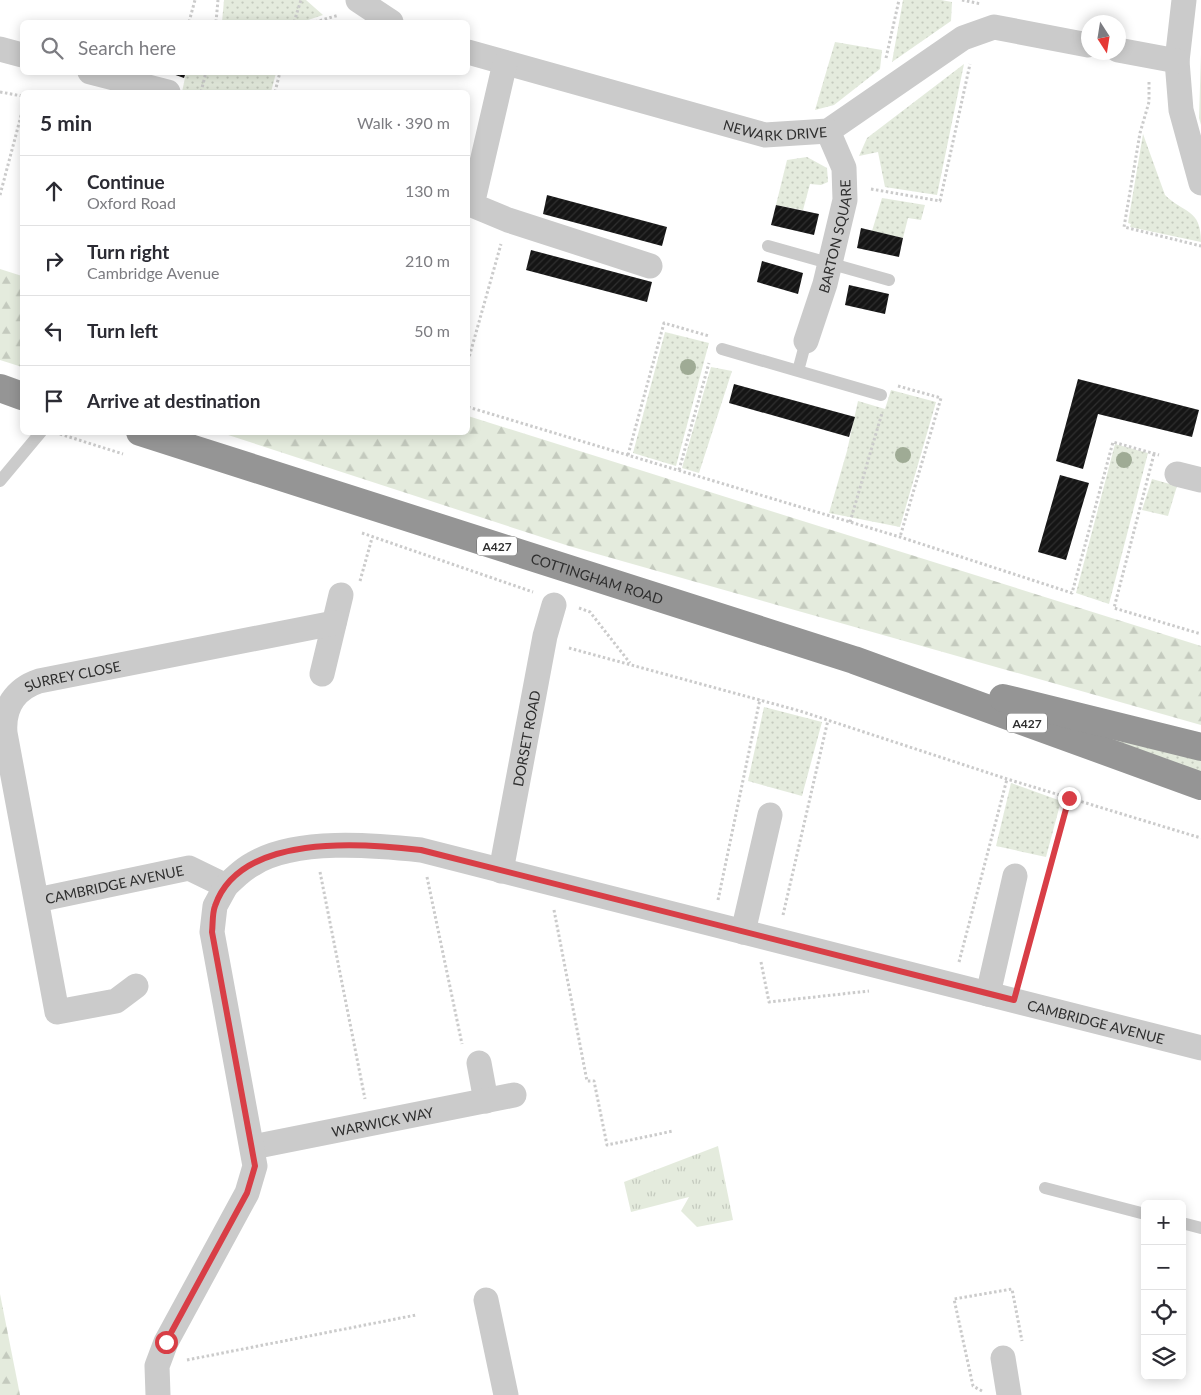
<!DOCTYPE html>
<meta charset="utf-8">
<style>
:root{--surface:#fff;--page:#f2f2f3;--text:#2b2b33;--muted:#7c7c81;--line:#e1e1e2}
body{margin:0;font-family:Lato,sans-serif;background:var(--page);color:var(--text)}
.controls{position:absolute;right:15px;bottom:15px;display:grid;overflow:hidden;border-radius:8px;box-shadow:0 2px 12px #0003}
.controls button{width:45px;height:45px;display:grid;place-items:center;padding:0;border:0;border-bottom:1px solid var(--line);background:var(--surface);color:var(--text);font:25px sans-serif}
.compass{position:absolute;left:1081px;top:15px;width:45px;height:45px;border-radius:50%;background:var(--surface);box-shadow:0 2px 12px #0003;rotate:168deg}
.stop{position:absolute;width:15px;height:15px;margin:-11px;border:4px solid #d83e46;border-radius:50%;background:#fff}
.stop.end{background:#d83e46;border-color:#fff;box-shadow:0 1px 5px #0008}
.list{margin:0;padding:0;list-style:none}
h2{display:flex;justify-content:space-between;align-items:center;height:65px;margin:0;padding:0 20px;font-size:21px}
h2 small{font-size:16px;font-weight:400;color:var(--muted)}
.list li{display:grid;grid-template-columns:32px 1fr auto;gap:15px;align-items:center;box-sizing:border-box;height:70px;padding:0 20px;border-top:1px solid var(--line)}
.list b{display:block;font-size:19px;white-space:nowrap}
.list p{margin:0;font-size:16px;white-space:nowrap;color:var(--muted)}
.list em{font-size:16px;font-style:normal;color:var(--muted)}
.icon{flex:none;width:28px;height:28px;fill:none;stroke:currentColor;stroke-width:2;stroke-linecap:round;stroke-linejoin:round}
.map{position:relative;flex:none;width:1201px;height:1395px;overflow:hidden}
.search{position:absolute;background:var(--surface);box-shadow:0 2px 12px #0003;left:20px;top:20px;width:450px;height:55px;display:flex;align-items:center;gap:12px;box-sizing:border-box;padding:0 18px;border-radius:8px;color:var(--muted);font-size:19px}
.panel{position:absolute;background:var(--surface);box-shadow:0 2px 12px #0003;left:20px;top:90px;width:450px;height:345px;border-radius:8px}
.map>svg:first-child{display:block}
</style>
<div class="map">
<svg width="1201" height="1395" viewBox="0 0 1201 1395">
<defs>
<pattern id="grass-dots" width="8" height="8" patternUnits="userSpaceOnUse" patternTransform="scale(1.25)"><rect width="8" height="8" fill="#e4ebdd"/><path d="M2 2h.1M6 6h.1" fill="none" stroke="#c4cabe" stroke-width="1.8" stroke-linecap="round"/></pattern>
<pattern id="forest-firs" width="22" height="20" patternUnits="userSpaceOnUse" patternTransform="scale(1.25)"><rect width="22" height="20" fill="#e4ebdd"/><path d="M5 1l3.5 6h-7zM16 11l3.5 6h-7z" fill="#c4cabe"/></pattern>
<pattern id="park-tufts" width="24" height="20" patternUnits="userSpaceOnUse" patternTransform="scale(1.25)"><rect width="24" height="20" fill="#e4ebdd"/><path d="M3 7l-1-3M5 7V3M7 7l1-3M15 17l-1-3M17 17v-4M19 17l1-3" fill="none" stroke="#c4cabe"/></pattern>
<pattern id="building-hatch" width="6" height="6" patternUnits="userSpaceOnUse" patternTransform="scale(1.25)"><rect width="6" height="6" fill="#151515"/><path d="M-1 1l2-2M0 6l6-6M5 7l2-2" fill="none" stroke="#2f2f2f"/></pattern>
</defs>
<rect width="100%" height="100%" fill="#fff"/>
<path fill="url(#grass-dots)" d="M 224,0 L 306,0 L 323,15 L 302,22 L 222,22 Z
M 903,0 L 941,0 L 952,2 L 951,21 L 892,62 Z
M 835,42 L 882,50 L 880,69 L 834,105 L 815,110 Z
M 1201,54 L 1201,125 L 1199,118 Z
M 964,64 L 937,195 L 885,187 L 878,152 L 859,156 L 867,138 Z
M 186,73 L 186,72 L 276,73 L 271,92 L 182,92 Z
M 1143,134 L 1165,195 C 1184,214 1201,208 1201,242 L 1130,227 L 1131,224 L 1128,223 Z
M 807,157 L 827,168 L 828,182 L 821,185 L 810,184 L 803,210 L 776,205 L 787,160 Z
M 882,198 L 925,205 L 921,220 L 908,218 L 903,238 L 872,231 Z
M 665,332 L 709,343 L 676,466 L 633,453 Z
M 711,367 L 732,371 L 699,473 L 682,468 Z
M 891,390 L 936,402 L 900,527 L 829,513 L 847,451 L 858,401 L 885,409 Z
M 1115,444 L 1148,453 L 1109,604 L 1076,593 Z
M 1152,479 L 1177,486 L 1168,516 L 1142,510 Z
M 764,707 L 822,722 L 802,796 L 748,781 Z
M 1110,736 L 1201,760 L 1201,775 L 1107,742 Z
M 1011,783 L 1061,801 L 1046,857 L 996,846 Z"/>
<path fill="url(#forest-firs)" d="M 0,269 L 22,276 L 22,367 L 0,360 Z
M 468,416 L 1201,646 L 1201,725 L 569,546 L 222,433 L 468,432 Z
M 0,1294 L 20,1395 L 0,1395 Z"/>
<path fill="url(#park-tufts)" d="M 718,1146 L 733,1220 L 697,1227 L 681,1211 L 689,1197 L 631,1212 L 624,1182 Z"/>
<path fill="url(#building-hatch)" d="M 167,72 L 186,72 L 184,78 Z
M 547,195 L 667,227 L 662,246 L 543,214 Z
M 776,205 L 819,214 L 814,235 L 771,225 Z
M 861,228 L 903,238 L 899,257 L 857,248 Z
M 531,250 L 652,282 L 647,302 L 526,270 Z
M 762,261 L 803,273 L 798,294 L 757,282 Z
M 849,285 L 889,294 L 885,314 L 845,305 Z
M 1078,379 L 1199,410 L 1192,437 L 1098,414 L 1083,469 L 1056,461 Z
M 734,384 L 855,417 L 849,437 L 729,403 Z
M 1060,475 L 1089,483 L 1066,560 L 1038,552 Z"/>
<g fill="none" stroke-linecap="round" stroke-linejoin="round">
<path stroke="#cbcbcb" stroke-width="3" stroke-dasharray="2.5 2.5" stroke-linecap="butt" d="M 962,0 L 981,4
M 189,22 L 195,0
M 216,22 L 218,0
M 294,22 L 301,0
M 315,22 L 339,15
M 886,58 L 899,0
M 1149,82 L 1149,102 L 1140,133 L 1124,227 L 1201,246
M 0,92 L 22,96
M 201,92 L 206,72
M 275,92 L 280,72
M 871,189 L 940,201 L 970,64
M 0,195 L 22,112
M 468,361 L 501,244
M 898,386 L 941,398 L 900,537
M 468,407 L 900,537 L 1072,593 L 1113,442 L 1159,455
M 60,434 L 123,454
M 1154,454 L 1114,608 L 1201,634
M 628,455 L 664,323 L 709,336
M 679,470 L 709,363
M 850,522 L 882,413
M 362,533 L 533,592
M 360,581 L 372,538
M 579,608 L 590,612 L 630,663
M 569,648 L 800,711 L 1007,779 L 1201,838
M 320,872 L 365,1099
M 427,877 L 462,1044
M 718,900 L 760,699
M 554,910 L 587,1081 L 594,1081 L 607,1145 L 673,1131
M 783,915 L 828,720
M 761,962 L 769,1002 L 869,991
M 959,962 L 1007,779
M 1023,966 L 1069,798
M 187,1360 L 416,1315
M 982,1391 L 973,1386 L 954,1299 L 1012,1289 L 1022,1341"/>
<path stroke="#cbcbcb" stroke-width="12" d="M 768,246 L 889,280
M 806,341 L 798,371 L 881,395
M 722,349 L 798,371
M 0,481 L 41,432
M 1045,1188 L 1145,1214
M 1182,1223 L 1201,1228"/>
<g stroke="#cbcbcb" stroke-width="25">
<path d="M 358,0 L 391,22"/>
<path d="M 1184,0 L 1177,61 L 1181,110 L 1201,183"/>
<path d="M 0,49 L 22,55"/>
<path d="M 1118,50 L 1177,61"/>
<path id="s1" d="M 468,52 L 765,135 L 828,131 L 963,38 L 994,27 L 1088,45"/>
<path d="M 505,63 L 472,205 L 508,220 L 650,266"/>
<path d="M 90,72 L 168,92"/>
<path id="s2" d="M 806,341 L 825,284 L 845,200 L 844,168 L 828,131"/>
<path d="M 1177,474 L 1201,480"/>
<path d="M 322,674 L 341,595"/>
<path id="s3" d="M 501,871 L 545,636 L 554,605"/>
<path id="s4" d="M 37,900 L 189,868 L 226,886 C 234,878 243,869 253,864 C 295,838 374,845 421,850 L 1201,1048"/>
<path d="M 743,932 L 770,815"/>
<path id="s5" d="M 136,986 L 116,1001 L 57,1012 L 5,733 C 3,708 15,689 39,681 L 334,623"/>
<path d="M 988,994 L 1015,876"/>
<path d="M 479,1063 L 486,1101"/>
<path id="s6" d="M 253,1147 L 514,1095"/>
<path d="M 486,1300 L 506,1395"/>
<path d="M 1003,1358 L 1009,1395"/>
<path d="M 158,1395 L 157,1366 L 166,1342 L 247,1193 L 255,1166 L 212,932 L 215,906 L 226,886"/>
</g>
<g stroke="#959595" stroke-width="28">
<path d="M 0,388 L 22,396"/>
<path id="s7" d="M 140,432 L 854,660 L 1201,786"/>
<path d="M 1003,698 L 1201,747"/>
</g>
</g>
<g fill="#9fab95">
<circle cx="688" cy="367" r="8"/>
<circle cx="903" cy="455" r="8"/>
<circle cx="1124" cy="460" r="8"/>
</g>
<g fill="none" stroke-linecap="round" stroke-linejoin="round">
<path stroke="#d83e46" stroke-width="6" d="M 166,1342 L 247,1193 L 255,1166 L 212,932 C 213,924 212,914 215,906 C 240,833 362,843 421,850 L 1014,1000 L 1069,798"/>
</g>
<g text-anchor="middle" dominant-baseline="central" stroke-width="5" stroke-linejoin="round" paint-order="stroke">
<g fill="#fff" stroke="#6d6d6d" stroke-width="1">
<rect x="477" y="536.5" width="40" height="19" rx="4"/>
<rect x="1007" y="713.5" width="40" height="19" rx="4"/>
</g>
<g font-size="12" font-weight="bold" fill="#2e2e2e">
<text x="497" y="546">A427</text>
<text x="1027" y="723">A427</text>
</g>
<g font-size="14" fill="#2e2e2e" stroke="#fff">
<text stroke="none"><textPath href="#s1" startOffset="318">NEWARK DRIVE</textPath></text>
<text stroke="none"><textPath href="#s2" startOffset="109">BARTON SQUARE</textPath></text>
<text stroke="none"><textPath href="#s7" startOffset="480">COTTINGHAM ROAD</textPath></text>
<text stroke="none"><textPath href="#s5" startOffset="470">SURREY CLOSE</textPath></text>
<text stroke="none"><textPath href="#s3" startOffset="135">DORSET ROAD</textPath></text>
<text stroke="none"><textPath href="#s4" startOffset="79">CAMBRIDGE AVENUE</textPath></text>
<text stroke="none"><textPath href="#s4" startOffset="1099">CAMBRIDGE AVENUE</textPath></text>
<text stroke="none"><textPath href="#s6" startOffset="132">WARWICK WAY</textPath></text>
</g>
</g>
</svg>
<div class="controls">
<button>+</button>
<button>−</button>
<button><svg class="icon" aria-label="locate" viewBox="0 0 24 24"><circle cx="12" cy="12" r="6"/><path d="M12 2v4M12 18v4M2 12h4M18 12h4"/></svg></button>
<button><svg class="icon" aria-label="layers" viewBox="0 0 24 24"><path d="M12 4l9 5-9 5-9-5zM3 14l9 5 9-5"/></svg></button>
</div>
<svg class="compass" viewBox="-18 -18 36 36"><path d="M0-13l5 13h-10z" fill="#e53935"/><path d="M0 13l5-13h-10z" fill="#7c7c81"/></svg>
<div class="stop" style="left:166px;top:1342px"></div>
<div class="stop end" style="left:1069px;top:798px"></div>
<div class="search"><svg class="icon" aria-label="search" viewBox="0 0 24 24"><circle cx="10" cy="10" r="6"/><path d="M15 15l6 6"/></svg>Search here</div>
<section class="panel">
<h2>5 min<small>Walk · 390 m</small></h2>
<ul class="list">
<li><svg class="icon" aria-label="ahead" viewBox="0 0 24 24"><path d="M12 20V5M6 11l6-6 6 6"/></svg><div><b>Continue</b><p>Oxford Road</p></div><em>130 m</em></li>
<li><svg class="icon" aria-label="right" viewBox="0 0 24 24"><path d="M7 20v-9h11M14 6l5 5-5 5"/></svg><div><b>Turn right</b><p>Cambridge Avenue</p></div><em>210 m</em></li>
<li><svg class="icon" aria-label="left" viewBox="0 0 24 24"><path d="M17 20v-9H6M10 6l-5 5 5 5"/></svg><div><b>Turn left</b></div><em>50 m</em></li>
<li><svg class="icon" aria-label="arrive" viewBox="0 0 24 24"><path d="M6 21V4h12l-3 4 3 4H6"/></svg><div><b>Arrive at destination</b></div></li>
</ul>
</section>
</div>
